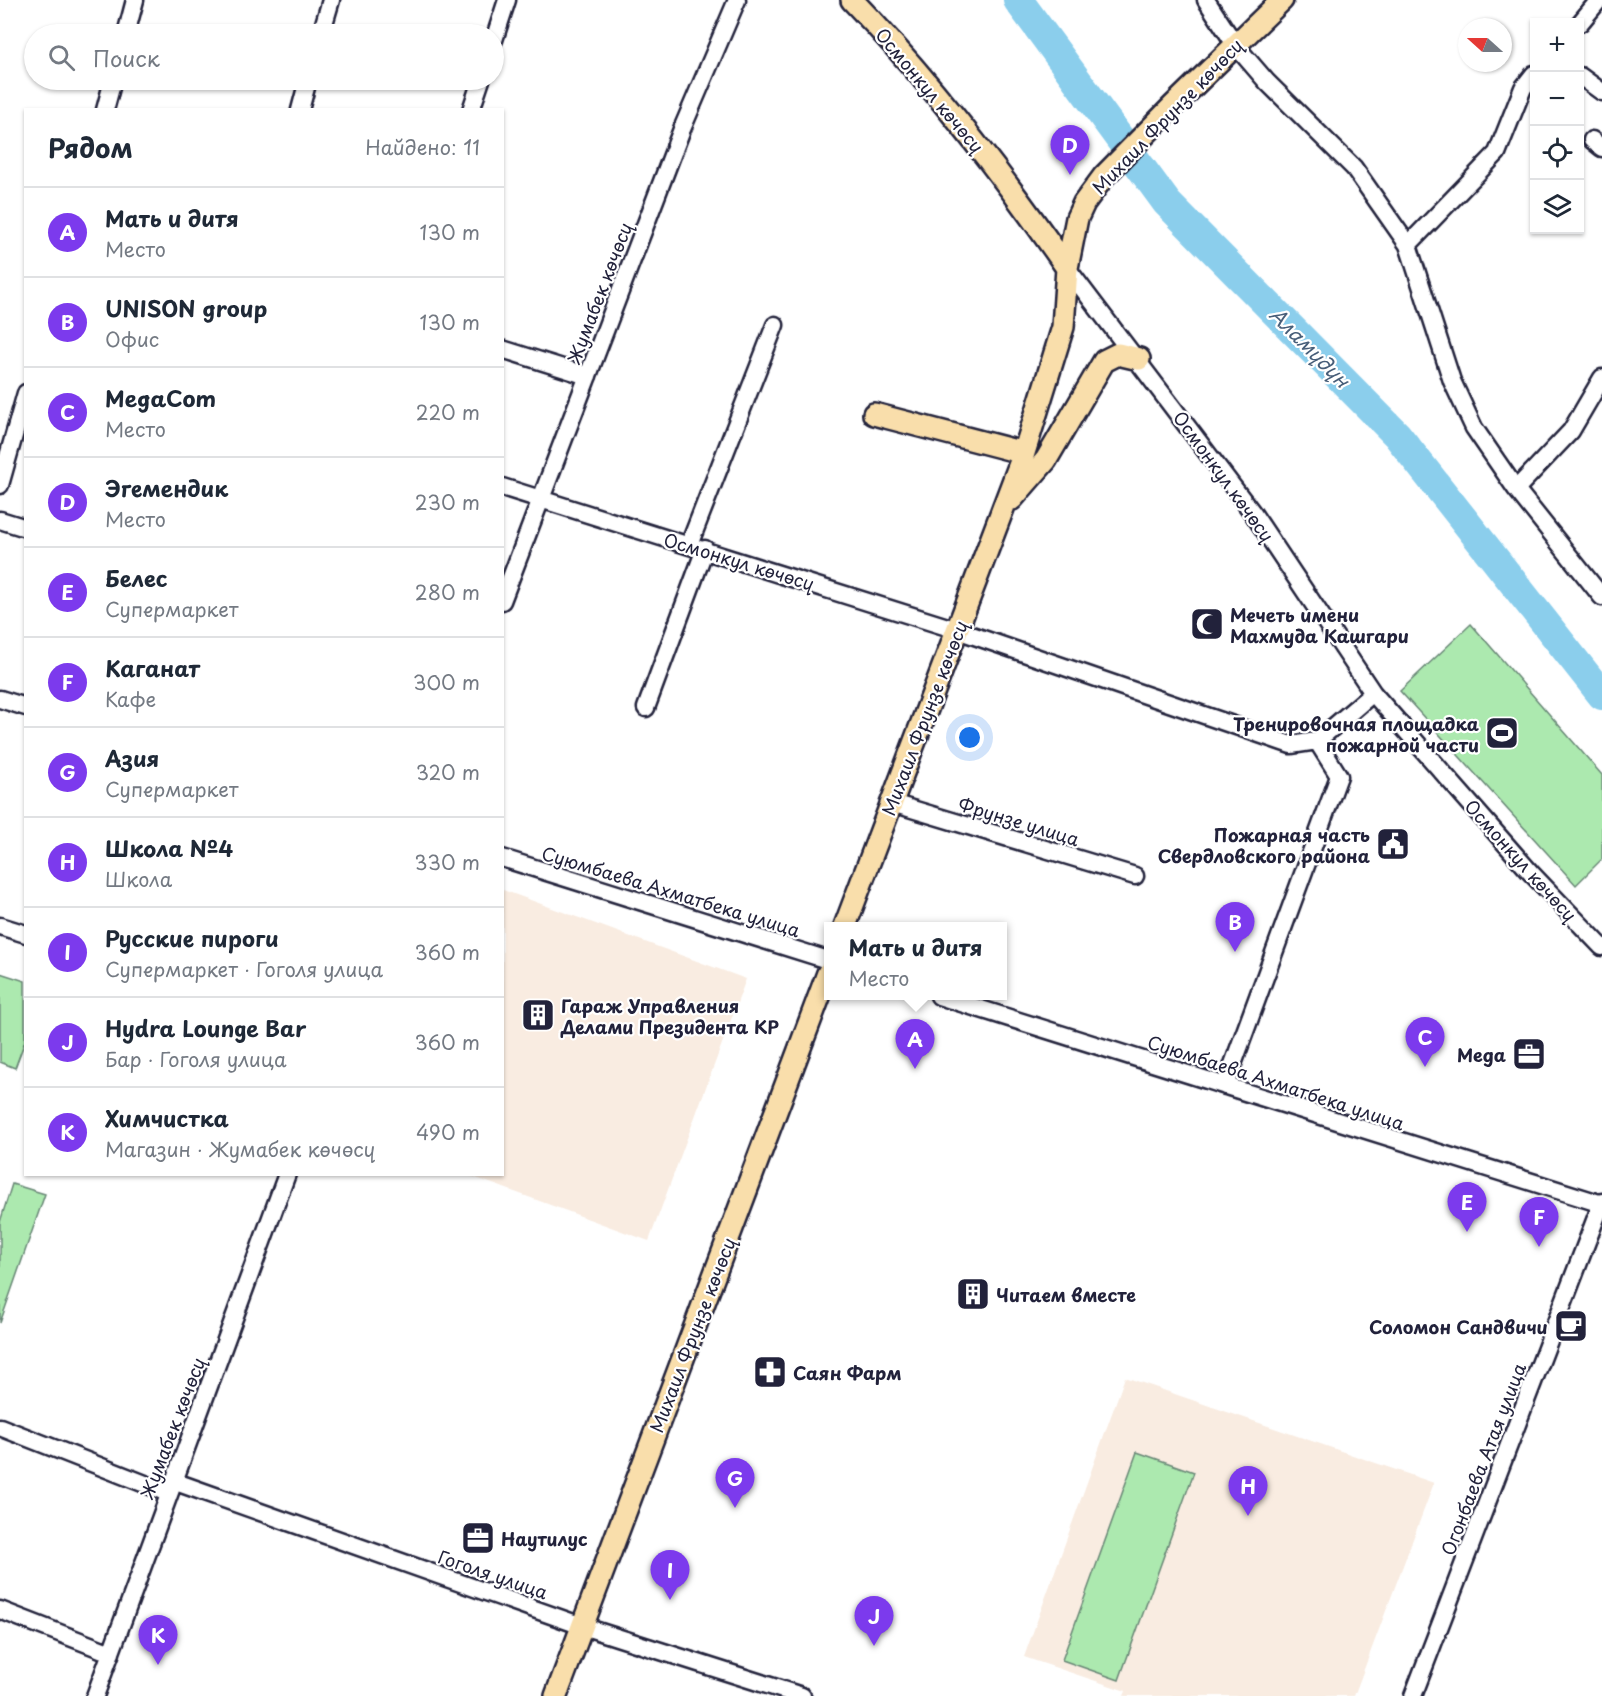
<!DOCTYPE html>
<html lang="ru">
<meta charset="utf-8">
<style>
:root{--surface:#fff;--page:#f2f2f3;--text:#1f2937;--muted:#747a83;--line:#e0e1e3;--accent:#7c3aed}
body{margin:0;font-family:"Playpen Sans",sans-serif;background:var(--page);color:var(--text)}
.controls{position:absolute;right:18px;top:18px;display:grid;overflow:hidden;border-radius:0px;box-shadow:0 2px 4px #0004}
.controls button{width:54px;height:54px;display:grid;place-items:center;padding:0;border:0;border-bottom:2px solid var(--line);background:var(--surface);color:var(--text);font:30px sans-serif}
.compass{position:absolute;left:1458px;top:18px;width:54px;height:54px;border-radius:50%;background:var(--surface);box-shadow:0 2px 4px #0004;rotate:291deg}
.you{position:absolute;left:970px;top:738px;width:21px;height:21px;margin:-15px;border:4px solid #fff;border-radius:50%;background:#1a73e8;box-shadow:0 0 0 9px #1a73e833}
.badge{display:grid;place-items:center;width:39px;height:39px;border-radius:50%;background:var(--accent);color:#fff;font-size:20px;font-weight:700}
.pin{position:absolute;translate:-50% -50px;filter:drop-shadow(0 2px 3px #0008)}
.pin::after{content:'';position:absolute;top:32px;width:21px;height:18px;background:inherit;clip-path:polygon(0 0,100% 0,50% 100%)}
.popup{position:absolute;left:824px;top:922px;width:183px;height:78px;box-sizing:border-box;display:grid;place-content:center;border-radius:0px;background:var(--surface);filter:drop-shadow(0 2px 4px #0005);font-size:20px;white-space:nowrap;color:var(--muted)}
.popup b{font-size:22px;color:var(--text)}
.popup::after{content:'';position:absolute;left:50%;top:100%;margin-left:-12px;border:12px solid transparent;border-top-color:var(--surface)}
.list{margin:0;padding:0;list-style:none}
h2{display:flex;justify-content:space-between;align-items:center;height:78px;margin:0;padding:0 24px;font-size:26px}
h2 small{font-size:20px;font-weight:400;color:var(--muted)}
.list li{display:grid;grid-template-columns:39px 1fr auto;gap:18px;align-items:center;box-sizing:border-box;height:90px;padding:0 24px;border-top:2px solid var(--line)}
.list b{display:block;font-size:22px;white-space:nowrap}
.list p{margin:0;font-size:20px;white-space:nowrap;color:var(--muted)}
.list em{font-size:20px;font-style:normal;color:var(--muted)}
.icon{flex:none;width:33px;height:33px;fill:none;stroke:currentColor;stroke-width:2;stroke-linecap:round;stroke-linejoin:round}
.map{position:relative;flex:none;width:1602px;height:1696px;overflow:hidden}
.search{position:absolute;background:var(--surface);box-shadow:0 2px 4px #0004;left:24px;top:24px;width:480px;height:66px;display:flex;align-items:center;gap:15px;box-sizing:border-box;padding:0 21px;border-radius:33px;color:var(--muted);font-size:22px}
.panel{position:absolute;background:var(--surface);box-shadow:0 2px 4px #0004;left:24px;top:108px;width:480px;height:1068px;border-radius:0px}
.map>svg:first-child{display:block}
</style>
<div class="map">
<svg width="1602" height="1696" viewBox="0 0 1602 1696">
<rect width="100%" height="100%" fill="#fff"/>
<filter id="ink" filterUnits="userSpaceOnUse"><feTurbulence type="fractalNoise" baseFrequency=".0167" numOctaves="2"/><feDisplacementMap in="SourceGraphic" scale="12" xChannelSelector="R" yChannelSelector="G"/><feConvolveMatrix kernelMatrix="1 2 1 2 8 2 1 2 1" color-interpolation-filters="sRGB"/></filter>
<g filter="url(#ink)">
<path fill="#f9ece1" d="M 503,890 L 746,979 L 649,1241 L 468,1175 L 502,1174 Z
M 1125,1377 L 1434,1483 L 1354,1696 L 1124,1696 L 1126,1691 L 1024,1657 Z"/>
<path fill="#ace9af" stroke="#678675" stroke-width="1.5" d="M 1471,624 L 1602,775 L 1602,859 L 1576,885 L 1400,691 Z
M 0,973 L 25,981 L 25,1041 L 15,1068 L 0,1062 Z
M 12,1184 L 45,1194 L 0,1323 L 0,1222 Z
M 1137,1452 L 1194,1472 L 1119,1680 L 1062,1660 Z"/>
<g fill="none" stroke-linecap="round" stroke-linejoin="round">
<path stroke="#8bceec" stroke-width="30" d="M 1018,0 L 1167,203 L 1397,435 L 1602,695"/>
<defs>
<path id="minor" d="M 1206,0 L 1236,46 L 1267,82 L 1354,168 L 1408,245 L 1452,381 L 1474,428 L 1516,489 L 1602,597
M 1580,23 L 1599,0
M 126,34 L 135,0
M 321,34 L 331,0
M 494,40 L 507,0
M 1580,76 L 1602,92
M 105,110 L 113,80
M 300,110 L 308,80
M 471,110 L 481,80
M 1592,140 L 1602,148
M 1408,245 L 1497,153 L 1523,88 L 1534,74
M 1067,268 L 1252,512 L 1373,693 L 1531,873 L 1602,947
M 502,349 L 588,376
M 0,485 L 26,393
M 502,487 L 957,630 L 1291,745 L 1317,741
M 1516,489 L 1571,431 L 1602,378
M 0,520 L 26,528
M 689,545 L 775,325
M 502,601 L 682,129 L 737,0
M 0,699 L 26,707
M 646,708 L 705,549
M 892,803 L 1135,876
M 502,858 L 828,960
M 0,926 L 26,934
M 939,996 L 1602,1204
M 1225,1086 L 1339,776 L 1317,741 L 1373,693
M 0,1427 L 168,1493
M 173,1481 L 582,1626 L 802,1696
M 0,1610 L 111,1653
M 95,1696 L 287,1174
M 1413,1696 L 1602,1202"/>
<path id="major" d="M 852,0 C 932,83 1002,174 1067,268
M 1024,453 L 1063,327 L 1067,268 L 1077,218 L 1084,203 L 1104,176 L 1173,106 L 1282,0
M 1012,499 L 1046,460 L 1104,361 L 1118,354 L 1139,359
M 845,926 L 1024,453 L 874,414
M 556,1696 L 828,973"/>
</defs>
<use href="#minor" stroke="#22223b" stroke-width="21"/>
<use href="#major" stroke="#22223b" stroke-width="26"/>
<use href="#minor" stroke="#fff" stroke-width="16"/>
<use href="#major" stroke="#f9deab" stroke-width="21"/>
</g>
</g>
<defs>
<symbol id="mosque-square" viewBox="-11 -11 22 22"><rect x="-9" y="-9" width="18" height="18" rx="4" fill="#22223b" stroke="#fff"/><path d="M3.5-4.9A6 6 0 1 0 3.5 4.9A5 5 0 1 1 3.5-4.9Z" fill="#fff"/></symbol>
<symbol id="stadium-square" viewBox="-11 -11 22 22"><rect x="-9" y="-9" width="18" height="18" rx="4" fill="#22223b" stroke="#fff"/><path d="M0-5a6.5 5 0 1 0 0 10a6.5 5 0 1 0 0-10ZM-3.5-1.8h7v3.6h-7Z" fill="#fff"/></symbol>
<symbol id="civic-square" viewBox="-11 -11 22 22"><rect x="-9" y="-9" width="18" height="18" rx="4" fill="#22223b" stroke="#fff"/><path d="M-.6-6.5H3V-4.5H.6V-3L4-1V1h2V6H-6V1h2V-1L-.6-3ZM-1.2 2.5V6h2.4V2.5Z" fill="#fff"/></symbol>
<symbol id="building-square" viewBox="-11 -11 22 22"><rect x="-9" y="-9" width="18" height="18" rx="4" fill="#22223b" stroke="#fff"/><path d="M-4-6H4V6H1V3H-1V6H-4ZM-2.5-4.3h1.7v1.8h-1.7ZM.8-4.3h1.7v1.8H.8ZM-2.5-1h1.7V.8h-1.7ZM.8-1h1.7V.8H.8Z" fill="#fff"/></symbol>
<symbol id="office-square" viewBox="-11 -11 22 22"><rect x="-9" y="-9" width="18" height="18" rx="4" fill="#22223b" stroke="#fff"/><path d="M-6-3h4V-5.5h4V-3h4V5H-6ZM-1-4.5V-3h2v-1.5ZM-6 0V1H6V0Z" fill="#fff"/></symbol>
<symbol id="cafe-square" viewBox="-11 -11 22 22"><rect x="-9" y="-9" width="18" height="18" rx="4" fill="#22223b" stroke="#fff"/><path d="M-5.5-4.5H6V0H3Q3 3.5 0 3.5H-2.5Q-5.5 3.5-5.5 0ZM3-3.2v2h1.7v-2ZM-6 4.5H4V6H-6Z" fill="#fff"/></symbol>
<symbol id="pharmacy-square" viewBox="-11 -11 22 22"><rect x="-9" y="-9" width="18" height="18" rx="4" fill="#22223b" stroke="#fff"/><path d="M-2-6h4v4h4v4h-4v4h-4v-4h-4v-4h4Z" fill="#fff"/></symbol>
</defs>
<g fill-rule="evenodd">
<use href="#mosque-square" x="1188" y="605" width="38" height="38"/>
<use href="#stadium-square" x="1483" y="714" width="38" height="38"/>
<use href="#civic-square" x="1374" y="825" width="38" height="38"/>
<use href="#building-square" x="519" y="996" width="38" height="38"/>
<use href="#office-square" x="1510" y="1035" width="38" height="38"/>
<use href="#building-square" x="954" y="1275" width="38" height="38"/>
<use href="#cafe-square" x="1552" y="1307" width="38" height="38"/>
<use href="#pharmacy-square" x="751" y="1353" width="38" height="38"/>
<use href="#office-square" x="459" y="1519" width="38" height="38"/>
</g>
<g text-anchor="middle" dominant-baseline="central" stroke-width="4.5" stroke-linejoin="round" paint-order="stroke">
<g font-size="18" fill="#22223b" stroke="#fff">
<text transform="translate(930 90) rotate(50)">Осмонкул көчөсү</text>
<text transform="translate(1167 116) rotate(-46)">Михаил Фрунзе көчөсү</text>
<text transform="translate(599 293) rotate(-69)">Жумабек көчөсү</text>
<text transform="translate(1224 476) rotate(54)">Осмонкул көчөсү</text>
<text transform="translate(739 561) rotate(17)">Осмонкул көчөсү</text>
<text transform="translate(924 718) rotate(-69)">Михаил Фрунзе көчөсү</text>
<text transform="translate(1019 821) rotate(17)">Фрунзе улица</text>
<text transform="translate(1521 860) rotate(48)">Осмонкул көчөсү</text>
<text transform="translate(671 891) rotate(17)">Суюмбаева Ахматбека улица</text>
<text transform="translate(1276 1082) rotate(18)">Суюмбаева Ахматбека улица</text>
<text transform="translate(692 1335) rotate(-69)">Михаил Фрунзе көчөсү</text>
<text transform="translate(172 1428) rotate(-69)">Жумабек көчөсү</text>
<text transform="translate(1483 1459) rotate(-69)">Огонбаева Атая улица</text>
<text transform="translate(493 1574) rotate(19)">Гоголя улица</text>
</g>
<g font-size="18" font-weight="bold" fill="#22223b" stroke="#fff" text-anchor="start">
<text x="1230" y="614">Мечеть имени<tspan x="1230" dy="21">Махмуда Кашгари</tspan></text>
<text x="1479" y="723" text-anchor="end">Тренировочная площадка<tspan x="1479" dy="21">пожарной части</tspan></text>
<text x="1370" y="834" text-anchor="end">Пожарная часть<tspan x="1370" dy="21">Свердловского района</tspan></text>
<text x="561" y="1005">Гараж Управления<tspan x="561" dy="21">Делами Президента КР</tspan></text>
<text x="1506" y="1054" text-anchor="end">Mega</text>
<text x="996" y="1294">Читаем вместе</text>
<text x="1548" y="1326" text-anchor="end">Соломон Сандвичи</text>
<text x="793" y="1372">Саян Фарм</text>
<text x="501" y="1538">Наутилус</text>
</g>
<g font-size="20" font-style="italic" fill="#475e79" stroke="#fff">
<text transform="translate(1310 347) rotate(45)">Аламүдүн</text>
</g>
</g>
</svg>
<div class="controls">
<button>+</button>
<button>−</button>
<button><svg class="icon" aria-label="locate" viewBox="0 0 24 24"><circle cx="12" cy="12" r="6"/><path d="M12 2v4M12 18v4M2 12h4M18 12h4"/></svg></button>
<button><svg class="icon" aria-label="layers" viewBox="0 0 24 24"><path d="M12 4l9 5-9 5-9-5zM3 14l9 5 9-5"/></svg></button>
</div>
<svg class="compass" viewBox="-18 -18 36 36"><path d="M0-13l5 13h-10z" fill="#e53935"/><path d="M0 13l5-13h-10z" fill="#747a83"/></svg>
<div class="you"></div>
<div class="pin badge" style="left:915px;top:1069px">A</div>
<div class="popup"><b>Мать и дитя</b>Место</div>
<div class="pin badge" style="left:1235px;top:952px">B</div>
<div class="pin badge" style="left:1425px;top:1067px">C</div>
<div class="pin badge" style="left:1070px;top:175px">D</div>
<div class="pin badge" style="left:1467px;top:1232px">E</div>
<div class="pin badge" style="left:1539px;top:1247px">F</div>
<div class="pin badge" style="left:735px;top:1508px">G</div>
<div class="pin badge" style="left:1248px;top:1516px">H</div>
<div class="pin badge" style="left:670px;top:1600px">I</div>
<div class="pin badge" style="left:874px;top:1646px">J</div>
<div class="pin badge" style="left:158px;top:1665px">K</div>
<div class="search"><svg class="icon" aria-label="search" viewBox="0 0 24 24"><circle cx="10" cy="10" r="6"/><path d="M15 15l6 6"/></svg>Поиск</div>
<section class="panel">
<h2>Рядом<small>Найдено: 11</small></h2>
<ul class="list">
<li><span class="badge">A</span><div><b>Мать и дитя</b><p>Место</p></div><em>130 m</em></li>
<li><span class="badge">B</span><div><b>UNISON group</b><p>Офис</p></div><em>130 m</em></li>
<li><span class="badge">C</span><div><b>MegaCom</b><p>Место</p></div><em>220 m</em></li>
<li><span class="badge">D</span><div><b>Эгемендик</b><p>Место</p></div><em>230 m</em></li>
<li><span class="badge">E</span><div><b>Белес</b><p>Супермаркет</p></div><em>280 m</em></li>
<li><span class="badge">F</span><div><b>Каганат</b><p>Кафе</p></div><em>300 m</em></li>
<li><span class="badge">G</span><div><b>Азия</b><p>Супермаркет</p></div><em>320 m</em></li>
<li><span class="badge">H</span><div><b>Школа №4</b><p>Школа</p></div><em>330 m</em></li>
<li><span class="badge">I</span><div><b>Русские пироги</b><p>Супермаркет · Гоголя улица</p></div><em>360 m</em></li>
<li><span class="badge">J</span><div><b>Hydra Lounge Bar</b><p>Бар · Гоголя улица</p></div><em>360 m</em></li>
<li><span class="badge">K</span><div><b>Химчистка</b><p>Магазин · Жумабек көчөсү</p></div><em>490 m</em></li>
</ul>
</section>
</div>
